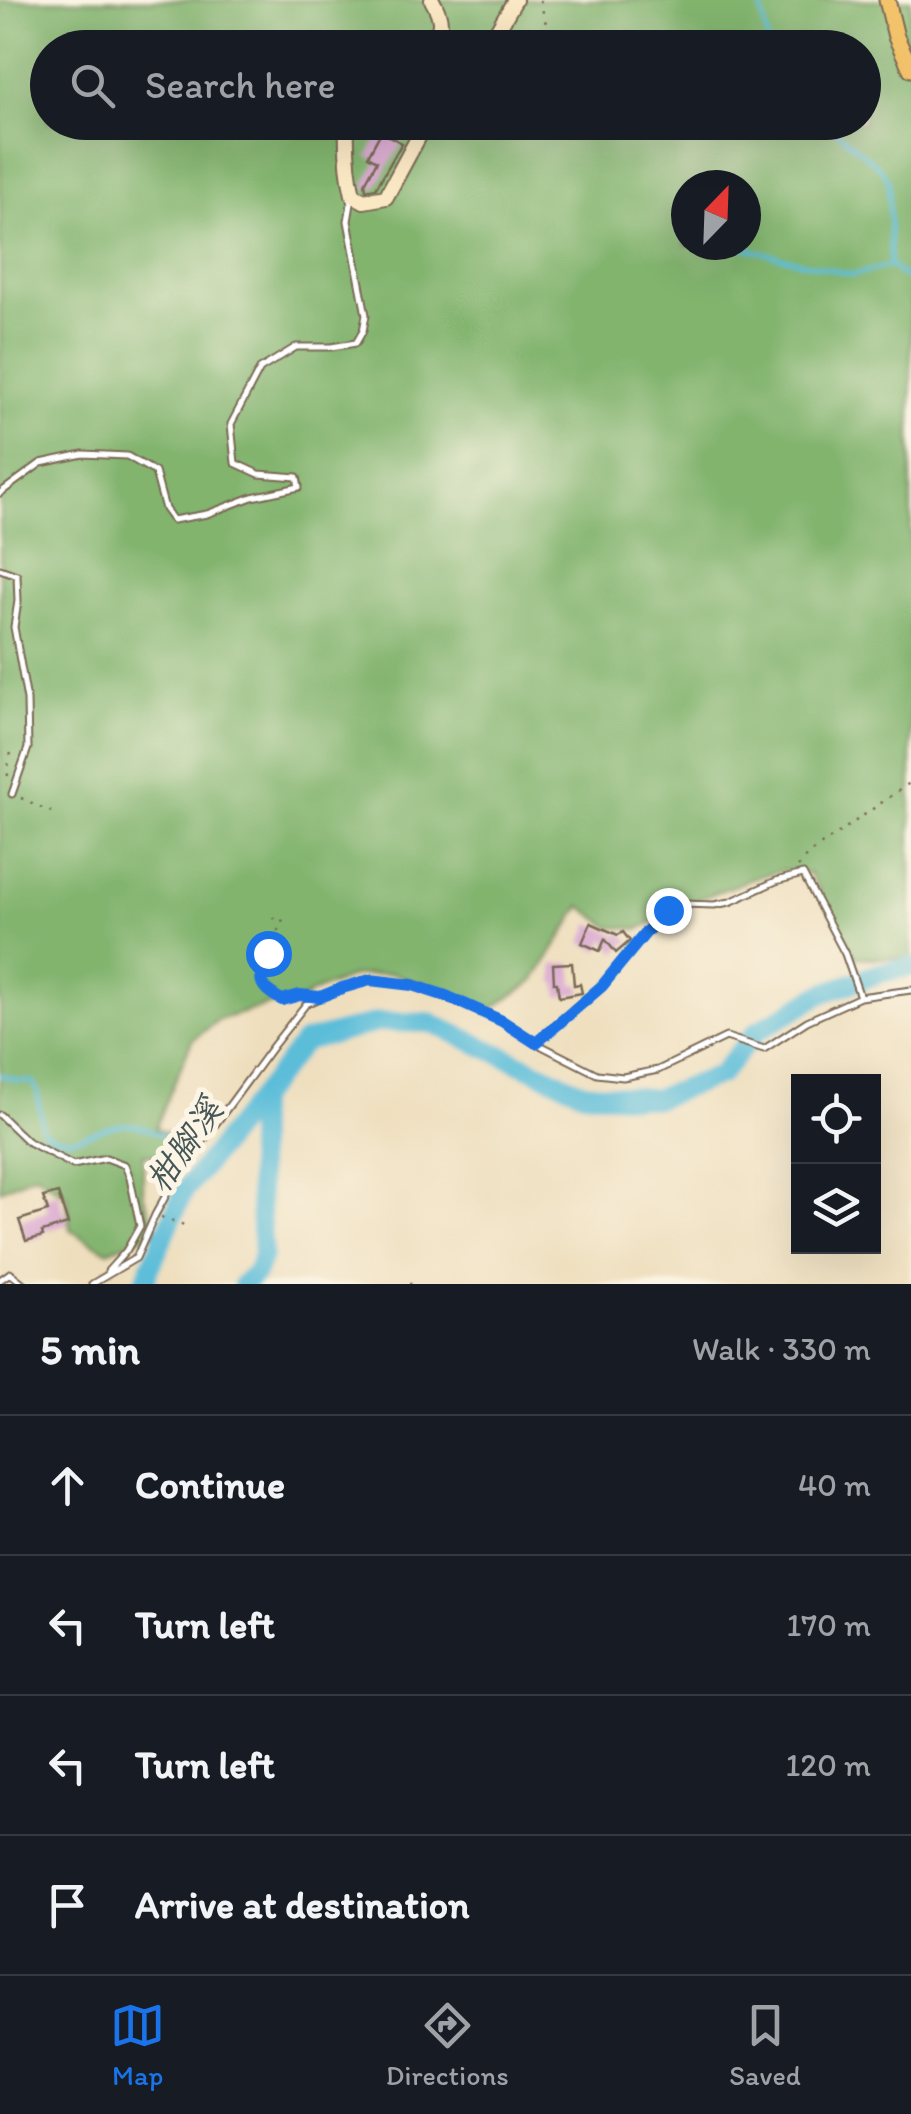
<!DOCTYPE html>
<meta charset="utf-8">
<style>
:root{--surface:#171b24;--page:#20242c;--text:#f1f3f6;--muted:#9ea1a6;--line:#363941;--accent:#1a73e8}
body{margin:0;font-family:Itim,"LXGW WenKai TC",sans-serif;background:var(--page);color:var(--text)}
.controls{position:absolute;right:30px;bottom:30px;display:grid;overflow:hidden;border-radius:0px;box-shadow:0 10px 40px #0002}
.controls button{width:90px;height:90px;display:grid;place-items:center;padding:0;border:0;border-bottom:2px solid var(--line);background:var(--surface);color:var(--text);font:50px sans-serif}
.compass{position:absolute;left:671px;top:170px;width:90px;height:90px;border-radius:50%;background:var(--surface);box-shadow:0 10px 40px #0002;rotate:23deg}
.stop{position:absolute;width:30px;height:30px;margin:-22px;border:8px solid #1a73e8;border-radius:50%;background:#fff}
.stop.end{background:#1a73e8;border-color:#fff;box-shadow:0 2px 10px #0008}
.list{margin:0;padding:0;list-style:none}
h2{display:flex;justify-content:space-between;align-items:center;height:130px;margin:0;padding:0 40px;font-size:42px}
h2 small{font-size:32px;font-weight:400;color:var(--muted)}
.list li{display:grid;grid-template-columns:65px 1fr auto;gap:30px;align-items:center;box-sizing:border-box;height:140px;padding:0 40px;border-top:2px solid var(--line)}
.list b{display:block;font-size:38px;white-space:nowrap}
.list em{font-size:32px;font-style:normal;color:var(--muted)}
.icon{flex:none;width:55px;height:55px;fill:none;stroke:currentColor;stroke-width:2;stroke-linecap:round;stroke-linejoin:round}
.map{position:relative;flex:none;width:911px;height:1284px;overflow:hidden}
.search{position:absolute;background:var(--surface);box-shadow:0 10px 40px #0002;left:30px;right:30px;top:30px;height:110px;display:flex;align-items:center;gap:25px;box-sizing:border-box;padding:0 35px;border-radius:55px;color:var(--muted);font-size:38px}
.sheet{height:690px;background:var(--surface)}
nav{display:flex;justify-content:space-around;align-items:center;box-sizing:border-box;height:140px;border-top:2px solid var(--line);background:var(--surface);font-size:28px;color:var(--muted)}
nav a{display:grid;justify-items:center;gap:5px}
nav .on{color:var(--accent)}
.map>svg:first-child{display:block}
</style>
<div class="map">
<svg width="911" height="1284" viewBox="0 0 911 1284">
<rect width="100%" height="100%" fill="#fcf5e5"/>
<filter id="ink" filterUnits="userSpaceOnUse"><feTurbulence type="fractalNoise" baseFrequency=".01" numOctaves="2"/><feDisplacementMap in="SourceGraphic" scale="20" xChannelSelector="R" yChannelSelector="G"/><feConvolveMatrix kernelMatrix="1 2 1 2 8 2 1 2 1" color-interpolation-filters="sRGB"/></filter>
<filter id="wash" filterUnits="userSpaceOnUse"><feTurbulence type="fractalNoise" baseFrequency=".0048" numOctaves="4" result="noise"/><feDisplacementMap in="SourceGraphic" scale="40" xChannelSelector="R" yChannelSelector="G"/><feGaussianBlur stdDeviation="2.25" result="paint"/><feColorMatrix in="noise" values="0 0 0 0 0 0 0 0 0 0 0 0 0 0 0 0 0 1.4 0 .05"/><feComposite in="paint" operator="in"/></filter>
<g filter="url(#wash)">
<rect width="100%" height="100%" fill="#eedebd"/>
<path fill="#82b46e" stroke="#5e6f46" stroke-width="2.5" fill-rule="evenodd" d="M 0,0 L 911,0 L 911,959 L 856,957 L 810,874 L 784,870 L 760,876 L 693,901 L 639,929 L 610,927 L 581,906 L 534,981 L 490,1010 L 392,973 L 353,976 L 313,992 L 299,1002 L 269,1005 L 218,1020 L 192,1040 L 155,1129 L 194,1142 L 178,1160 L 143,1154 L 143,1194 L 157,1232 L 107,1251 L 70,1230 L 67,1196 L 35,1174 L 0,1190 ZM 48,48 L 864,48 L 864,122 L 48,122 ZM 686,185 L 746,185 L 746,245 L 686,245 Z"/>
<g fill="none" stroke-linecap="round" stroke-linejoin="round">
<path stroke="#5bbdd9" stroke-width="4" d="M 760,0 L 769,48
M 825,122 L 881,169 L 889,181 L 890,266 L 911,281
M 681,233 L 686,234
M 733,245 L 853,275 L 889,266
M 0,1075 L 18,1081 L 33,1082 L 37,1090 L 43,1131 C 77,1153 100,1120 134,1125 C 144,1126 154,1133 163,1136 C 173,1139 184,1138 195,1139
M 214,1141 L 224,1142"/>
<path stroke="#5bbdd9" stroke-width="20" d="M 143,1284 L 184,1191 L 304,1042 L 380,1022 L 431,1023 L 583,1092 L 655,1099 L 720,1075 L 756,1032 L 821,994 L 880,973 L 911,967
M 243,1284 L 256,1273 L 263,1256 L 257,1161 L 257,1100"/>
</g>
<g id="blocks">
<path fill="#d8a4cf" d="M 381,132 L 402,143 L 376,188 L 366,190 L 365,183 L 377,161 L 368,156 Z
M 591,923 L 618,935 L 623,932 L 630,941 L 616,953 L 605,939 L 600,951 L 582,943 Z
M 572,963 L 574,985 L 580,984 L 582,993 L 559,997 L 557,983 L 554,983 L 553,964 Z
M 58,1193 L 68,1224 L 42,1232 L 43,1236 L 26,1241 L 19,1220 L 48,1211 L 43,1197 Z"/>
</g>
</g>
<g filter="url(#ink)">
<use href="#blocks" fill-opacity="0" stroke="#7a6956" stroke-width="2.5"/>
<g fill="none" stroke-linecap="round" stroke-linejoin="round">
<defs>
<path id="lane" d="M 0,493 L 41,463 L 83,454 L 127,456 L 155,472 L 165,509 L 173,520 L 207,514 L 252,497 L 299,487 L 297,477 L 259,474 L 235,463 L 231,424 L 260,369 L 296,347 L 331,347 L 356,343 L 363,331 L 366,315 L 348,221 L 352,198
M 0,569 L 17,575 L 18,601 L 14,627 L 27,700 L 28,748 L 12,794
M 536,1043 L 602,986 L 647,931 L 668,910 L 682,904 L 714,905 L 730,902 L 776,881 L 803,874 L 845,954 L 860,997
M 0,1115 L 27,1141 L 73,1165 L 106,1158 L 125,1165 L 130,1178 L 140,1226 L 126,1251 L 108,1271
M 0,1280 L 10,1273 L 24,1284
M 92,1284 L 136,1258 L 155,1215 L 175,1179 L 273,1046 L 306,1004 L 342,988 L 370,980 L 413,985 L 446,996 L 503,1021 L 536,1043 L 597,1074 L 623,1077 L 658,1070 L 726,1037 L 764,1049 L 807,1021 L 860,997 L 911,990"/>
<path id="secondary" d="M 430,48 C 442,28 444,21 432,0
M 487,48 L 515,0
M 347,122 C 346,148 347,170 353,195 L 364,201 L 386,197 L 419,136 L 429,122"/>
<path id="primary" d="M 887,0 L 896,37 L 911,69"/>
</defs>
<use href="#lane" stroke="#7a6956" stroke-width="9"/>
<use href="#secondary" stroke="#7a6956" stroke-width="18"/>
<use href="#primary" stroke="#7a6956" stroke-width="19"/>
<path stroke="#7a6956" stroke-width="2.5" stroke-dasharray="2.5 8" stroke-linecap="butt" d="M 540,0 L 552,48
M 600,122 L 604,127 L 617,131 L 624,122
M 8,776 L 7,770 L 12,748
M 21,798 L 51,812
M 798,867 L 807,855 L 911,782
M 273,918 L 283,919 L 268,953 L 261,982 L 267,992 L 282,1000 L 304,995
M 161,1217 L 187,1226
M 409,1284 L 412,1284"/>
<use href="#lane" stroke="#fff" stroke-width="5"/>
<use href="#secondary" stroke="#fae7c3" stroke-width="14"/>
<use href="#primary" stroke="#f2c36a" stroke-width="15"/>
</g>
</g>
<g fill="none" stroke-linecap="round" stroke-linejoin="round" filter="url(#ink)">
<path stroke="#1a73e8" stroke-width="12" d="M 268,953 C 259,979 255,985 282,1000 L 300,995 L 320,997 L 342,988 L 370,980 L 412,985 L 446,996 L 502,1021 L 536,1043 L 602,986 L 647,931 L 668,910"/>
</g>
<g text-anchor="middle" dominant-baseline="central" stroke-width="10" stroke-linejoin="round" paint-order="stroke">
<g font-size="35" font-style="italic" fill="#455656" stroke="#fcf5e5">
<text transform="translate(184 1145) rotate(-55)">柑腳溪</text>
</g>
</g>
</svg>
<div class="controls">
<button><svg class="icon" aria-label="locate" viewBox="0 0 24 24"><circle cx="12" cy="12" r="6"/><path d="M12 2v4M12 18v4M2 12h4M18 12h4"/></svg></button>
<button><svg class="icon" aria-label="layers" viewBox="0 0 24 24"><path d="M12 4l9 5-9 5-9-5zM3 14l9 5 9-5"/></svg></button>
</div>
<svg class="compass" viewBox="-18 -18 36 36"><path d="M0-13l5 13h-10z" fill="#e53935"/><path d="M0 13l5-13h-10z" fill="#9ea1a6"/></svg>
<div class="stop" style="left:268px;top:953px"></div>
<div class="stop end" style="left:668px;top:910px"></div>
<div class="search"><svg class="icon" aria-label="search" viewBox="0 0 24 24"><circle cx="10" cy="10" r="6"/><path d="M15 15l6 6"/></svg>Search here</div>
</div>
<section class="sheet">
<h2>5 min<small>Walk · 330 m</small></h2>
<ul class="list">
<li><svg class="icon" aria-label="ahead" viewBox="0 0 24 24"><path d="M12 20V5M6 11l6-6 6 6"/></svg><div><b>Continue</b></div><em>40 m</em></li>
<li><svg class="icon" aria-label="left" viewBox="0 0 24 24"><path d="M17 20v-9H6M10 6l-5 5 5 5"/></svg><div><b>Turn left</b></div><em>170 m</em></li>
<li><svg class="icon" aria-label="left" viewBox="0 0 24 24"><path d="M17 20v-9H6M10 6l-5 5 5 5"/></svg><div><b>Turn left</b></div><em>120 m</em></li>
<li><svg class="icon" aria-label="arrive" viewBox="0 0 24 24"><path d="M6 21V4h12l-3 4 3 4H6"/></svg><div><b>Arrive at destination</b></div></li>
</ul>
</section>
<nav>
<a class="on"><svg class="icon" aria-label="map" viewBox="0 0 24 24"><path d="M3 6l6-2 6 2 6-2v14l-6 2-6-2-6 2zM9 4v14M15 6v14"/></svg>Map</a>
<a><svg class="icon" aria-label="directions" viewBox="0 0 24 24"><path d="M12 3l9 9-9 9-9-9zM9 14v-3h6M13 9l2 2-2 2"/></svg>Directions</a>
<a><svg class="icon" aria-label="saved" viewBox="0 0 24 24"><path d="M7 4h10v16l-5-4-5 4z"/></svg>Saved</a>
</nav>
